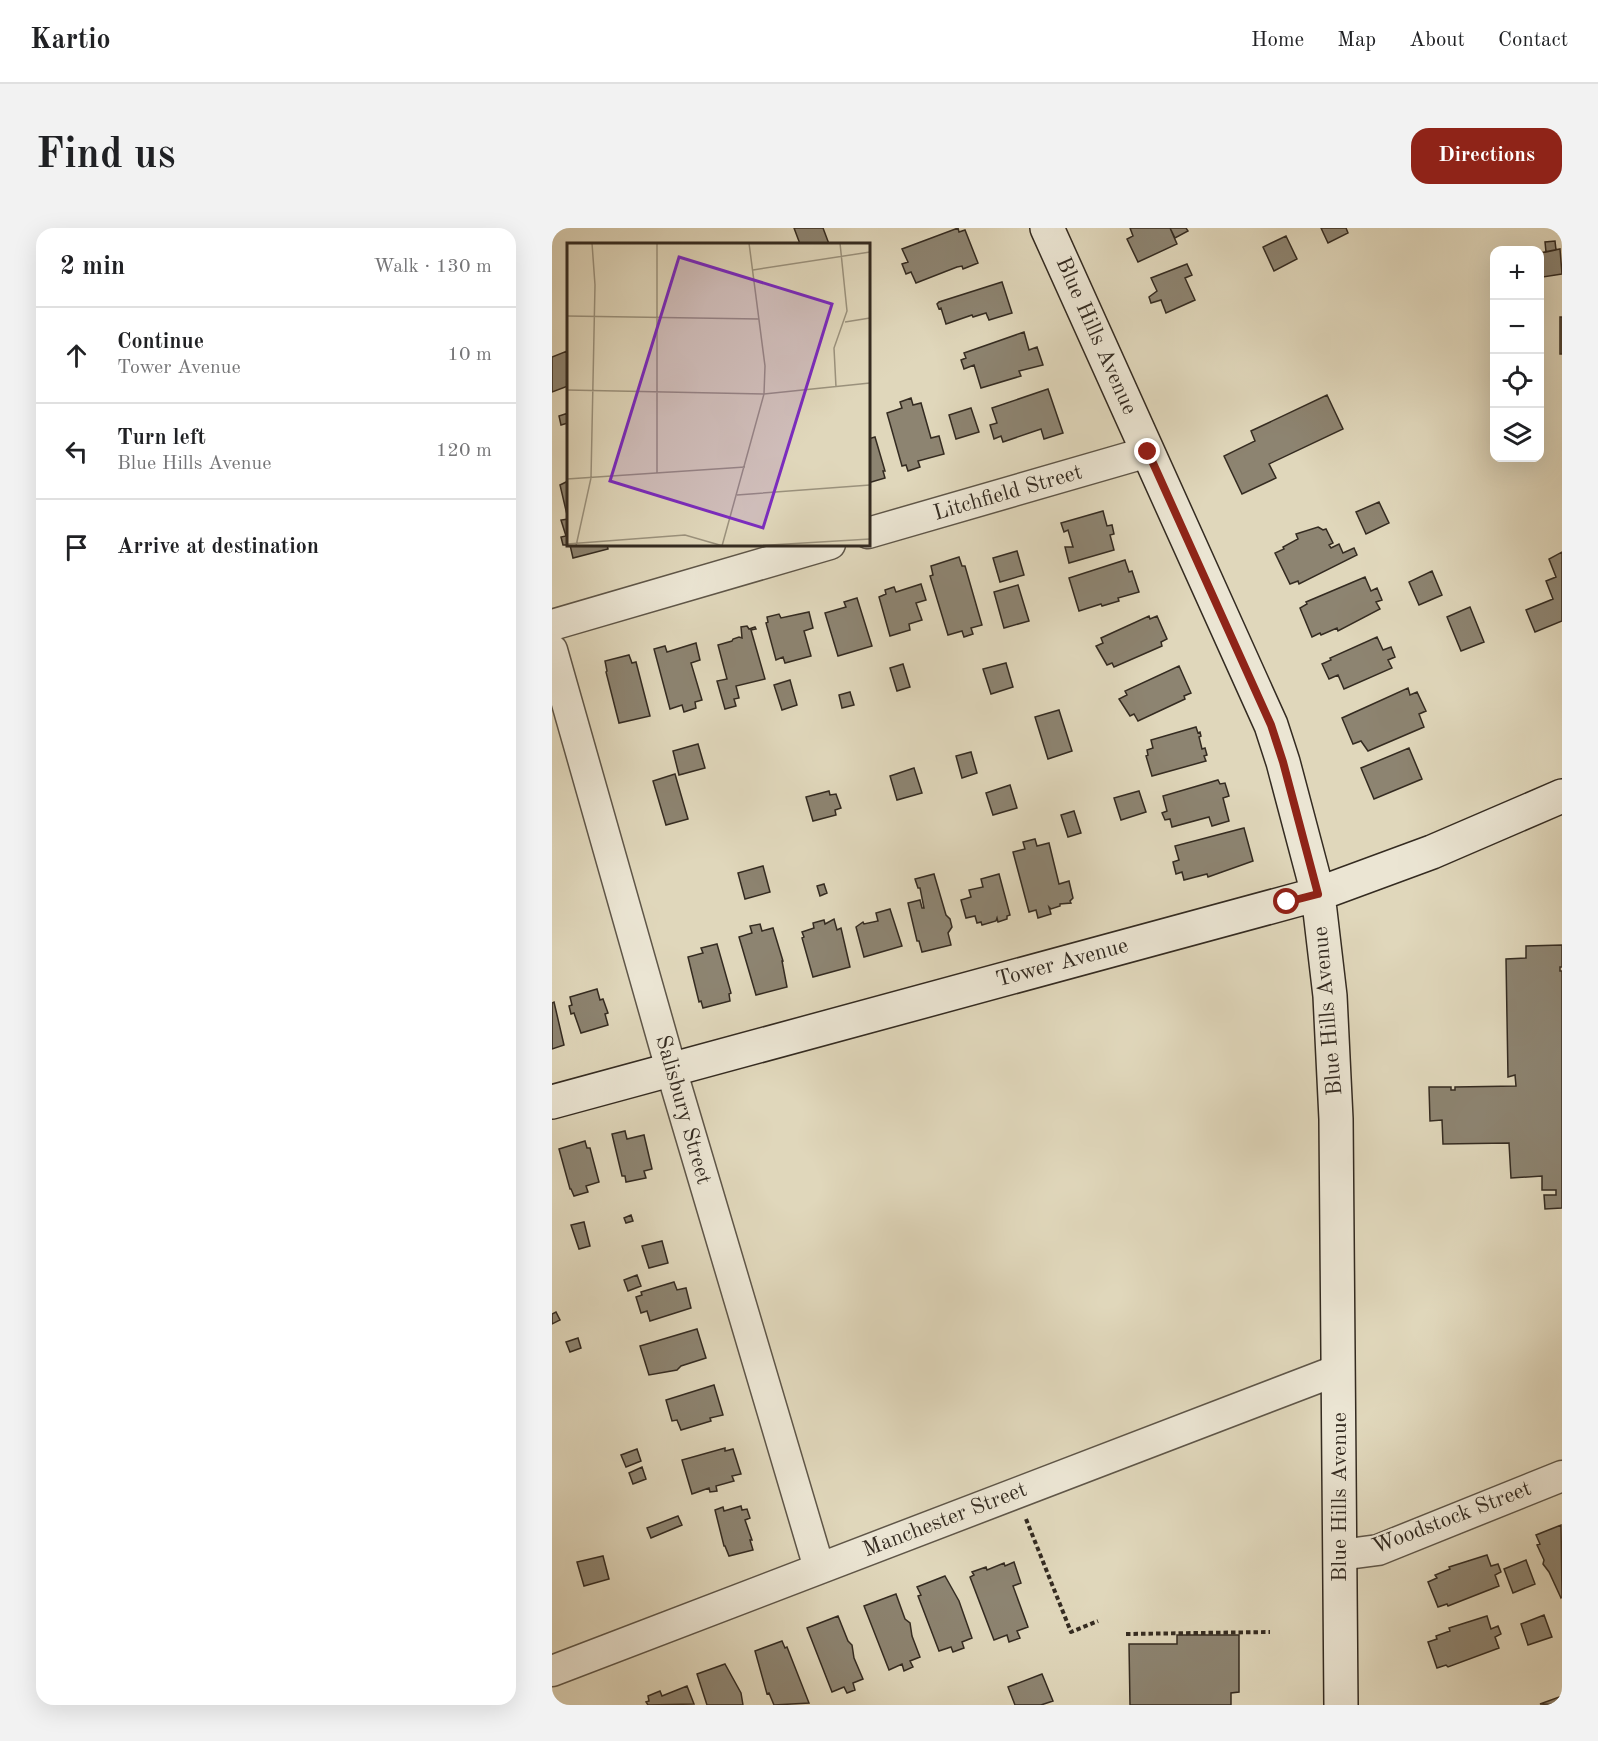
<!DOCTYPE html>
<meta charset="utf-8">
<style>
:root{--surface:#fff;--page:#f2f2f2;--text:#202124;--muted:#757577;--line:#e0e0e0;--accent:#8f2418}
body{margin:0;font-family:"Old Standard TT",serif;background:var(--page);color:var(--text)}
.controls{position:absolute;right:18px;top:18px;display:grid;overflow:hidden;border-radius:12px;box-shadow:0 6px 24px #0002}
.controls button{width:54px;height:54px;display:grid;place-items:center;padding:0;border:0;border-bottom:2px solid var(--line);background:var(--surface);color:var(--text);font:30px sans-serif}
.stop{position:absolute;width:18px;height:18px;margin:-14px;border:4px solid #8f2418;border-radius:50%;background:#fff}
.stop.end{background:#8f2418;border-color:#fff;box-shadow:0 2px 6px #0008}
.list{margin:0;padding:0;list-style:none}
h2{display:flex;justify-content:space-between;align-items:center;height:78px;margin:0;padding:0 24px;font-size:26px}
h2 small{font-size:20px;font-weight:400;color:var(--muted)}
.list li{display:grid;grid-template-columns:39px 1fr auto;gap:18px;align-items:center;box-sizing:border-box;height:96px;padding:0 24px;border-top:2px solid var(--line)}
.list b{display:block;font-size:22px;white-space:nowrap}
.list p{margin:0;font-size:20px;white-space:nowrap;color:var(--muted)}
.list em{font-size:20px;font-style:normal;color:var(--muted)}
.icon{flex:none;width:33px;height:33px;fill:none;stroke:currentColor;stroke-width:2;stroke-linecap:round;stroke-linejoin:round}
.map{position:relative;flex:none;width:1010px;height:1477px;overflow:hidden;border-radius:18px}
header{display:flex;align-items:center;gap:36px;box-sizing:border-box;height:84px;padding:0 30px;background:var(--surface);border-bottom:2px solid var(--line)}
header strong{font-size:28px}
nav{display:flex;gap:33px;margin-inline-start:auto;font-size:21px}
.intro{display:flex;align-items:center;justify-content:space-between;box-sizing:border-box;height:144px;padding:0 36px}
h1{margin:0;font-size:42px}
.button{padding:15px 27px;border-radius:18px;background:var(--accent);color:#fff;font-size:21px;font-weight:700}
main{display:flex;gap:36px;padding:0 36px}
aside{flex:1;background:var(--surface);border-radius:18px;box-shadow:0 6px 24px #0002}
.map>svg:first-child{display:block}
</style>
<header>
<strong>Kartio</strong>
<nav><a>Home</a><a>Map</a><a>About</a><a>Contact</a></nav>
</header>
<div class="intro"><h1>Find us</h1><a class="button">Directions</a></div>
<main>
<aside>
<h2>2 min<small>Walk · 130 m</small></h2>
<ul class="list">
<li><svg class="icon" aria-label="ahead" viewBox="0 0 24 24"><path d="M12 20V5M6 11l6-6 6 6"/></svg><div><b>Continue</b><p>Tower Avenue</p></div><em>10 m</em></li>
<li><svg class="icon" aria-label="left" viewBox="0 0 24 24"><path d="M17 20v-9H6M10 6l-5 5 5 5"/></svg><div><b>Turn left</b><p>Blue Hills Avenue</p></div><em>120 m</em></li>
<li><svg class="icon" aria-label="arrive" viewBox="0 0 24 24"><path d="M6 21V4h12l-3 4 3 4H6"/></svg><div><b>Arrive at destination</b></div></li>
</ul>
</aside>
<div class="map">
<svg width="1010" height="1477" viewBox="0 0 1010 1477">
<rect width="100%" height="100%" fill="#e0d7bb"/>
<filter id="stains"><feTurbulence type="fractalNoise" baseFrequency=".00333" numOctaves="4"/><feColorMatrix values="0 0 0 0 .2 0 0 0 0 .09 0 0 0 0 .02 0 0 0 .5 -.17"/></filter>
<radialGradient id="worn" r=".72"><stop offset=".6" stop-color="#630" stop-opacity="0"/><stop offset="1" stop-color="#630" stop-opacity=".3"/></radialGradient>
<path fill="#8d8471" stroke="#342b21" stroke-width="1.5" d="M 242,0 L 271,0 L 277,16 L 248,16 Z
M 406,0 L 407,4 L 413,2 L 426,35 L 411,41 L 410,38 L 405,39 L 364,55 L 359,44 L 354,46 L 350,36 L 356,34 L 350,21 Z
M 578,0 L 618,0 L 625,16 L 586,34 L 575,11 L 581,8 Z
M 618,0 L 634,0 L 636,3 L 623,10 Z
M 769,0 L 794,0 L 796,5 L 776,15 Z
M 734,8 L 745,31 L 722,43 L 711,19 Z
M 1003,13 L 1004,22 L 994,24 L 993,14 Z
M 1008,21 L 1010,46 L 991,49 L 987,25 Z
M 635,36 L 640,47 L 633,50 L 643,72 L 614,85 L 609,72 L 599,75 L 597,69 L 605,63 L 599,50 Z
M 450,54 L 460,85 L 437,92 L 434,85 L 421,89 L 420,87 L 394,96 L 389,80 L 387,81 L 385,76 L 387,74 Z
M 1008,89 L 1010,89 L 1010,126 L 1008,126 Z
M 472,104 L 477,122 L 485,119 L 491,137 L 467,143 L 469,148 L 429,160 L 422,137 L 412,141 L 409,132 L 414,130 L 412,125 Z
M 15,123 L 16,158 L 0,164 L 0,129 Z
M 496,161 L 511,205 L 492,211 L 489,201 L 451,214 L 449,208 L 442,211 L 438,197 L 445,195 L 440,180 Z
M 775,167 L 791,201 L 717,236 L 724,250 L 690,266 L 672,228 L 703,213 L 699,203 Z
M 359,170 L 361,177 L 369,175 L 379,210 L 387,208 L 392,226 L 366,233 L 368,239 L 356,243 L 354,237 L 350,238 L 335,185 L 350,180 L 348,174 Z
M 419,180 L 427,204 L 404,211 L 397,187 Z
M 16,185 L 16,195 L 9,197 L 7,188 Z
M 323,209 L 333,243 L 331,243 L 333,250 L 316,255 L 316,211 Z
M 16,253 L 16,316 L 55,316 L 56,321 L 21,330 L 18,317 L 11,317 L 9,309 L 14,308 L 9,292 L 16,291 L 8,257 Z
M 827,274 L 837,295 L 814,306 L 804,284 Z
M 551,283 L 555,298 L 560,297 L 562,306 L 558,307 L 562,322 L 517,335 L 513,319 L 521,319 L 516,302 L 512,304 L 509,295 Z
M 766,299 L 771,302 L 774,301 L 781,315 L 777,317 L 779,320 L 787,316 L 791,325 L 802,320 L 805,327 L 747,356 L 746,353 L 738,356 L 723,325 L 732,321 L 731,319 L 746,311 L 744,306 Z
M 465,323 L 472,347 L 448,354 L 441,330 Z
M 1010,324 L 1010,393 L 983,404 L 974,382 L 1001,371 L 994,353 L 1004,349 L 997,331 Z
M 407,329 L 410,338 L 413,338 L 430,397 L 419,400 L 421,406 L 412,409 L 410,403 L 396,407 L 378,348 L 381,347 L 379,338 Z
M 573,332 L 577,344 L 580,343 L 587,364 L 566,370 L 567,373 L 550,378 L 549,376 L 527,383 L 517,350 Z
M 880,343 L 890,367 L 867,377 L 857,354 Z
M 813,349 L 819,363 L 825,360 L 830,372 L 824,374 L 828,381 L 786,403 L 785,400 L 769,407 L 768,405 L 760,409 L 748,380 L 755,376 L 754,374 Z
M 369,356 L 374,372 L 364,375 L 370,392 L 357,396 L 358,402 L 338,408 L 327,369 L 334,366 L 333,362 L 342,359 L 344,364 Z
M 466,357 L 477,393 L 452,400 L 442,364 Z
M 305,370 L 320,418 L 286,428 L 273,385 L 294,379 L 292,374 Z
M 918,379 L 932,414 L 909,423 L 895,389 Z
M 257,384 L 261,400 L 252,403 L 259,428 L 233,435 L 231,429 L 224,432 L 214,395 L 216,394 L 215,389 L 227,386 L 229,390 Z
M 597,388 L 598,391 L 605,388 L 615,411 L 609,414 L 610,418 L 562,439 L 560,435 L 555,437 L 544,418 L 551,415 L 549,410 Z
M 195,398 L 197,401 L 203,399 L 204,401 L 199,402 L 213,451 L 184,458 L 187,470 L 182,471 L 184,478 L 173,481 L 165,453 L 175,451 L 166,417 L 180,413 L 181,411 L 187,409 L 190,410 L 189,399 Z
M 825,409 L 831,422 L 839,419 L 843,429 L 836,432 L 840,440 L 792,461 L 786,447 L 777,451 L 770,436 L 779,432 L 778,430 Z
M 144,415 L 148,432 L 139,435 L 150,472 L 143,474 L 144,480 L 132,484 L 130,477 L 118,481 L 102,421 L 113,418 L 115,424 Z
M 77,427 L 80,435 L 84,434 L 98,488 L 67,495 L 54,444 L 55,443 L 53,433 Z
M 454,435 L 461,459 L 439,466 L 431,441 Z
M 351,436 L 358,459 L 345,463 L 338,440 Z
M 627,438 L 639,465 L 632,468 L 633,471 L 586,493 L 582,486 L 578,488 L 567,471 L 575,467 L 573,463 Z
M 238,452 L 245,477 L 230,482 L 222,457 Z
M 856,460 L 858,467 L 865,464 L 874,483 L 867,486 L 872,499 L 816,523 L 809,513 L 801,516 L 790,490 Z
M 298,464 L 302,477 L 290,480 L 287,467 Z
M 507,482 L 520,523 L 496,531 L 483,489 Z
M 644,499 L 646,505 L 648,504 L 649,508 L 647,509 L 650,521 L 653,520 L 655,527 L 652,528 L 654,533 L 600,548 L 594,528 L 596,527 L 595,522 L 601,520 L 599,512 Z
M 146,516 L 153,540 L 127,547 L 121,523 Z
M 857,520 L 870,551 L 822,571 L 809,540 Z
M 419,524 L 425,545 L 410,550 L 404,528 Z
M 362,540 L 370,565 L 345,572 L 338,548 Z
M 123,546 L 136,591 L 114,597 L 101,553 Z
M 666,552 L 668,556 L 673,555 L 677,568 L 671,570 L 677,593 L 660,598 L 657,589 L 620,599 L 618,591 L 613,592 L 610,585 L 615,583 L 611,568 Z
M 458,557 L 465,580 L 441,587 L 434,565 Z
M 277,563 L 278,567 L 284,566 L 289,580 L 283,582 L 284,587 L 261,593 L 254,569 Z
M 587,563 L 594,584 L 569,592 L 562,570 Z
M 522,583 L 529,605 L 516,609 L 509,587 Z
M 692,600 L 701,633 L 656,649 L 655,646 L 632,652 L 630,644 L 624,646 L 621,634 L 627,632 L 623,618 Z
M 483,611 L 485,618 L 497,615 L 507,656 L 517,653 L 521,670 L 518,673 L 519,675 L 508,676 L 508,678 L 499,681 L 497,679 L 499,686 L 486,690 L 484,682 L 477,684 L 461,624 L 473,621 L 471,614 Z
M 211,638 L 218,664 L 193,671 L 186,645 Z
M 382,646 L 394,687 L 398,691 L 400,699 L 396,705 L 399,717 L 370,724 L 367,713 L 365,713 L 356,675 L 368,672 L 370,680 L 372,680 L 368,660 L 366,660 L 363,651 Z
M 447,646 L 458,687 L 455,688 L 455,691 L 446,694 L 445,690 L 444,693 L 430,697 L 429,694 L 425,695 L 423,688 L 414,690 L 409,672 L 419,669 L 417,662 L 431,659 L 429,651 Z
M 272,656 L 275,665 L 268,668 L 265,658 Z
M 338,681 L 350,718 L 312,729 L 304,699 L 311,694 L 312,696 L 326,693 L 324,685 Z
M 282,691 L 285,702 L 289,700 L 298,739 L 261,749 L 250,710 L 252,709 L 250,704 L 262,700 L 261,695 L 272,692 L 273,696 Z
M 208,696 L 210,703 L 221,700 L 231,733 L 230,733 L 235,759 L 204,767 L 187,709 L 200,705 L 198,698 Z
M 165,716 L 179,765 L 177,766 L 178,773 L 151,780 L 149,773 L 147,774 L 136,729 L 151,725 L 149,720 Z
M 1010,717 L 1010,739 L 1008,739 L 1008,743 L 1010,743 L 1010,980 L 993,981 L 992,967 L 1004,967 L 1004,962 L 990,962 L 990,948 L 959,950 L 957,915 L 891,916 L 890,892 L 878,893 L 877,859 L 899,859 L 899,862 L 903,862 L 903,859 L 964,858 L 963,847 L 956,849 L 954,731 L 974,730 L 974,718 Z
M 45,761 L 48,772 L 51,771 L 56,785 L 53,786 L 56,797 L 29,805 L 22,785 L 19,786 L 17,778 L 20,777 L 18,769 Z
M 2,774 L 12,817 L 0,821 L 0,775 Z
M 73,903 L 75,911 L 92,907 L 100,941 L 92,943 L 94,950 L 74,954 L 73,948 L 70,948 L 60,906 Z
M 33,913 L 35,920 L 38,920 L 47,954 L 34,958 L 36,964 L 22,968 L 19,961 L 18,961 L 7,921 Z
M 79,987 L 81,993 L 74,995 L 72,990 Z
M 32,994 L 38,1018 L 27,1021 L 19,997 Z
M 110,1013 L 116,1035 L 97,1040 L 90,1018 Z
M 85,1047 L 89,1058 L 76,1063 L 72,1052 Z
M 122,1054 L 125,1062 L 134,1060 L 139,1080 L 98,1093 L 95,1083 L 89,1085 L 84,1069 L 90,1067 L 89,1064 Z
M 4,1084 L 8,1092 L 0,1096 L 0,1086 Z
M 145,1101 L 154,1130 L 129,1138 L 125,1142 L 97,1147 L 88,1118 Z
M 26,1110 L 29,1120 L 18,1124 L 14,1114 Z
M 162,1157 L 171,1187 L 158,1190 L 159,1193 L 129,1202 L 125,1192 L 120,1193 L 114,1172 Z
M 173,1220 L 173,1223 L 181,1221 L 189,1246 L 180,1248 L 182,1253 L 164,1258 L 165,1263 L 158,1264 L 157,1260 L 140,1266 L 130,1232 Z
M 85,1221 L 89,1233 L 74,1239 L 69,1227 Z
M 90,1239 L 94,1251 L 81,1256 L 77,1245 Z
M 189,1278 L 190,1282 L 195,1281 L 198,1290 L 193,1292 L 200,1312 L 198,1312 L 201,1322 L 177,1328 L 173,1318 L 172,1318 L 163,1282 L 171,1279 L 172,1283 Z
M 126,1288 L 130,1297 L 99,1310 L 95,1300 Z
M 1009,1297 L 1010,1369 L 1009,1370 L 997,1344 L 991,1336 L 992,1332 L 985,1317 L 988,1316 L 984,1307 Z
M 935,1327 L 939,1338 L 946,1336 L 949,1344 L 943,1347 L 947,1358 L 896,1378 L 895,1376 L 886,1379 L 876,1354 L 885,1350 L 883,1347 L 898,1341 L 897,1339 Z
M 51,1328 L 57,1351 L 32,1358 L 25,1334 Z
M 974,1332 L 983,1356 L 961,1365 L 952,1341 Z
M 462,1334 L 469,1355 L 461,1358 L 476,1399 L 465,1403 L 468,1410 L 457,1414 L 455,1407 L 442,1412 L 418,1349 L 422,1347 L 420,1344 L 434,1339 L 435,1342 L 452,1335 L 453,1338 Z
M 393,1348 L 407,1373 L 420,1410 L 410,1414 L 412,1420 L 401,1424 L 399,1419 L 387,1423 L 366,1368 L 369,1367 L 365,1359 Z
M 344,1366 L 353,1391 L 358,1395 L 360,1408 L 368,1429 L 358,1433 L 361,1439 L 352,1443 L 350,1436 L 337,1442 L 312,1378 Z
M 992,1387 L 1000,1409 L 976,1417 L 969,1396 Z
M 286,1388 L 296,1413 L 300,1417 L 302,1430 L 311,1451 L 301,1455 L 303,1462 L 295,1465 L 292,1459 L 280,1464 L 255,1400 Z
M 935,1388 L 939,1401 L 946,1398 L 949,1406 L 943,1409 L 947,1420 L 896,1439 L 894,1437 L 885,1440 L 876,1414 L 885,1411 L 884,1408 L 898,1403 L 897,1400 Z
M 625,1407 L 687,1407 L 687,1464 L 679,1465 L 679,1477 L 578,1477 L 577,1416 L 625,1416 Z
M 230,1413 L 233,1420 L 235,1419 L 257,1475 L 222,1477 L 217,1465 L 215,1466 L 203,1423 Z
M 173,1436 L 189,1465 L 191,1477 L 155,1477 L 145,1446 Z
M 490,1446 L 501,1473 L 489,1477 L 463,1477 L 456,1459 Z
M 135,1458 L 142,1476 L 96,1477 L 94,1474 L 97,1473 L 96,1468 L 108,1463 L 110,1468 Z
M 1010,1468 L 1010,1477 L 988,1476 Z"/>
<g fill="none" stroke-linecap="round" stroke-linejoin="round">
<defs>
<path id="street" d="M 316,305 L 596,224
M 0,397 L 278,316
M 0,422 L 119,841 L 267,1340
M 788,1327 L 826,1322 L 1010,1248
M 0,1443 L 786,1142"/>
<path id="secondary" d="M 495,0 L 719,497 L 731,534 L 766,666 L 778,768 L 784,891 L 789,1477
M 0,874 L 766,666 L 880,624 L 1010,568"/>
</defs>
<use href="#street" stroke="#5f5648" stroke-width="33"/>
<use href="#secondary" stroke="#342b21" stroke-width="36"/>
<path stroke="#342b21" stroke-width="4" stroke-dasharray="4.5 3" stroke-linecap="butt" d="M 474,1291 L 519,1404 L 546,1393
M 574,1406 L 718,1404"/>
<use href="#street" stroke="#ebe5d3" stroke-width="30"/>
<use href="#secondary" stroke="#ebe5d3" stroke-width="33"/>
</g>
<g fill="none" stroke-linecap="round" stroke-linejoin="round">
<path stroke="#8f2418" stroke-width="8" d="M 596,224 L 719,497 L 731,534 L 766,666 L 735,674"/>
</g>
<g text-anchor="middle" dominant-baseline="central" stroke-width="4.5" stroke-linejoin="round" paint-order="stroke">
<g font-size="22" fill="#342b21" stroke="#ebe5d3">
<text transform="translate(544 108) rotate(66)">Blue Hills Avenue</text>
<text transform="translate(456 265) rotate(-16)">Litchfield Street</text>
<text transform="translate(510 735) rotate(-15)">Tower Avenue</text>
<text transform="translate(776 783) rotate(-95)">Blue Hills Avenue</text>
<text transform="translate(131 882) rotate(74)">Salisbury Street</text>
<text transform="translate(788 1269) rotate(-90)">Blue Hills Avenue</text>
<text transform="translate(900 1290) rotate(-21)">Woodstock Street</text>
<text transform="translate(393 1292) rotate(-21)">Manchester Street</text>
</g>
</g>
<g transform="translate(15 15)">
<rect width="303" height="303" fill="#e0d7bb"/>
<path fill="none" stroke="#9b927d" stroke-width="1.5" d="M 186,27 L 303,9M 0,73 L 192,76M 278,79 L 303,75M 269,144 L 267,105 L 280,68 L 273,0M 0,147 L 197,151 L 303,140M 90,230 L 90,0M 0,236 L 178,224M 170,252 L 303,242M 0,301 L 118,292 L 156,303M 9,303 L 24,235 L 28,42 L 25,0M 155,303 L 197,151 L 198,123 L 182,0M 188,303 L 303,296"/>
<path fill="#7b2cbf" fill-opacity="0.15" stroke="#7b2cbf" stroke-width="3" d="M 112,14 L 265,61 L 196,285 L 43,238 Z"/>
<rect width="303" height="303" fill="none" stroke="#342b21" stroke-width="3"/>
</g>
<rect width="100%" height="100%" filter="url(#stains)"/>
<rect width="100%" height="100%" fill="url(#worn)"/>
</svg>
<div class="controls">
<button>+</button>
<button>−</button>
<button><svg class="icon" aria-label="locate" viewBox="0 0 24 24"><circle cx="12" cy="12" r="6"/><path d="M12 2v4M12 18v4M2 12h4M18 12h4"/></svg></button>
<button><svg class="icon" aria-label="layers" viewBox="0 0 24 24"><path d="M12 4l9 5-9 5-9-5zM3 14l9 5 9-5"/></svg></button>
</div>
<div class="stop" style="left:735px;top:674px"></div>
<div class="stop end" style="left:596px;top:224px"></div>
</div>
</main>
